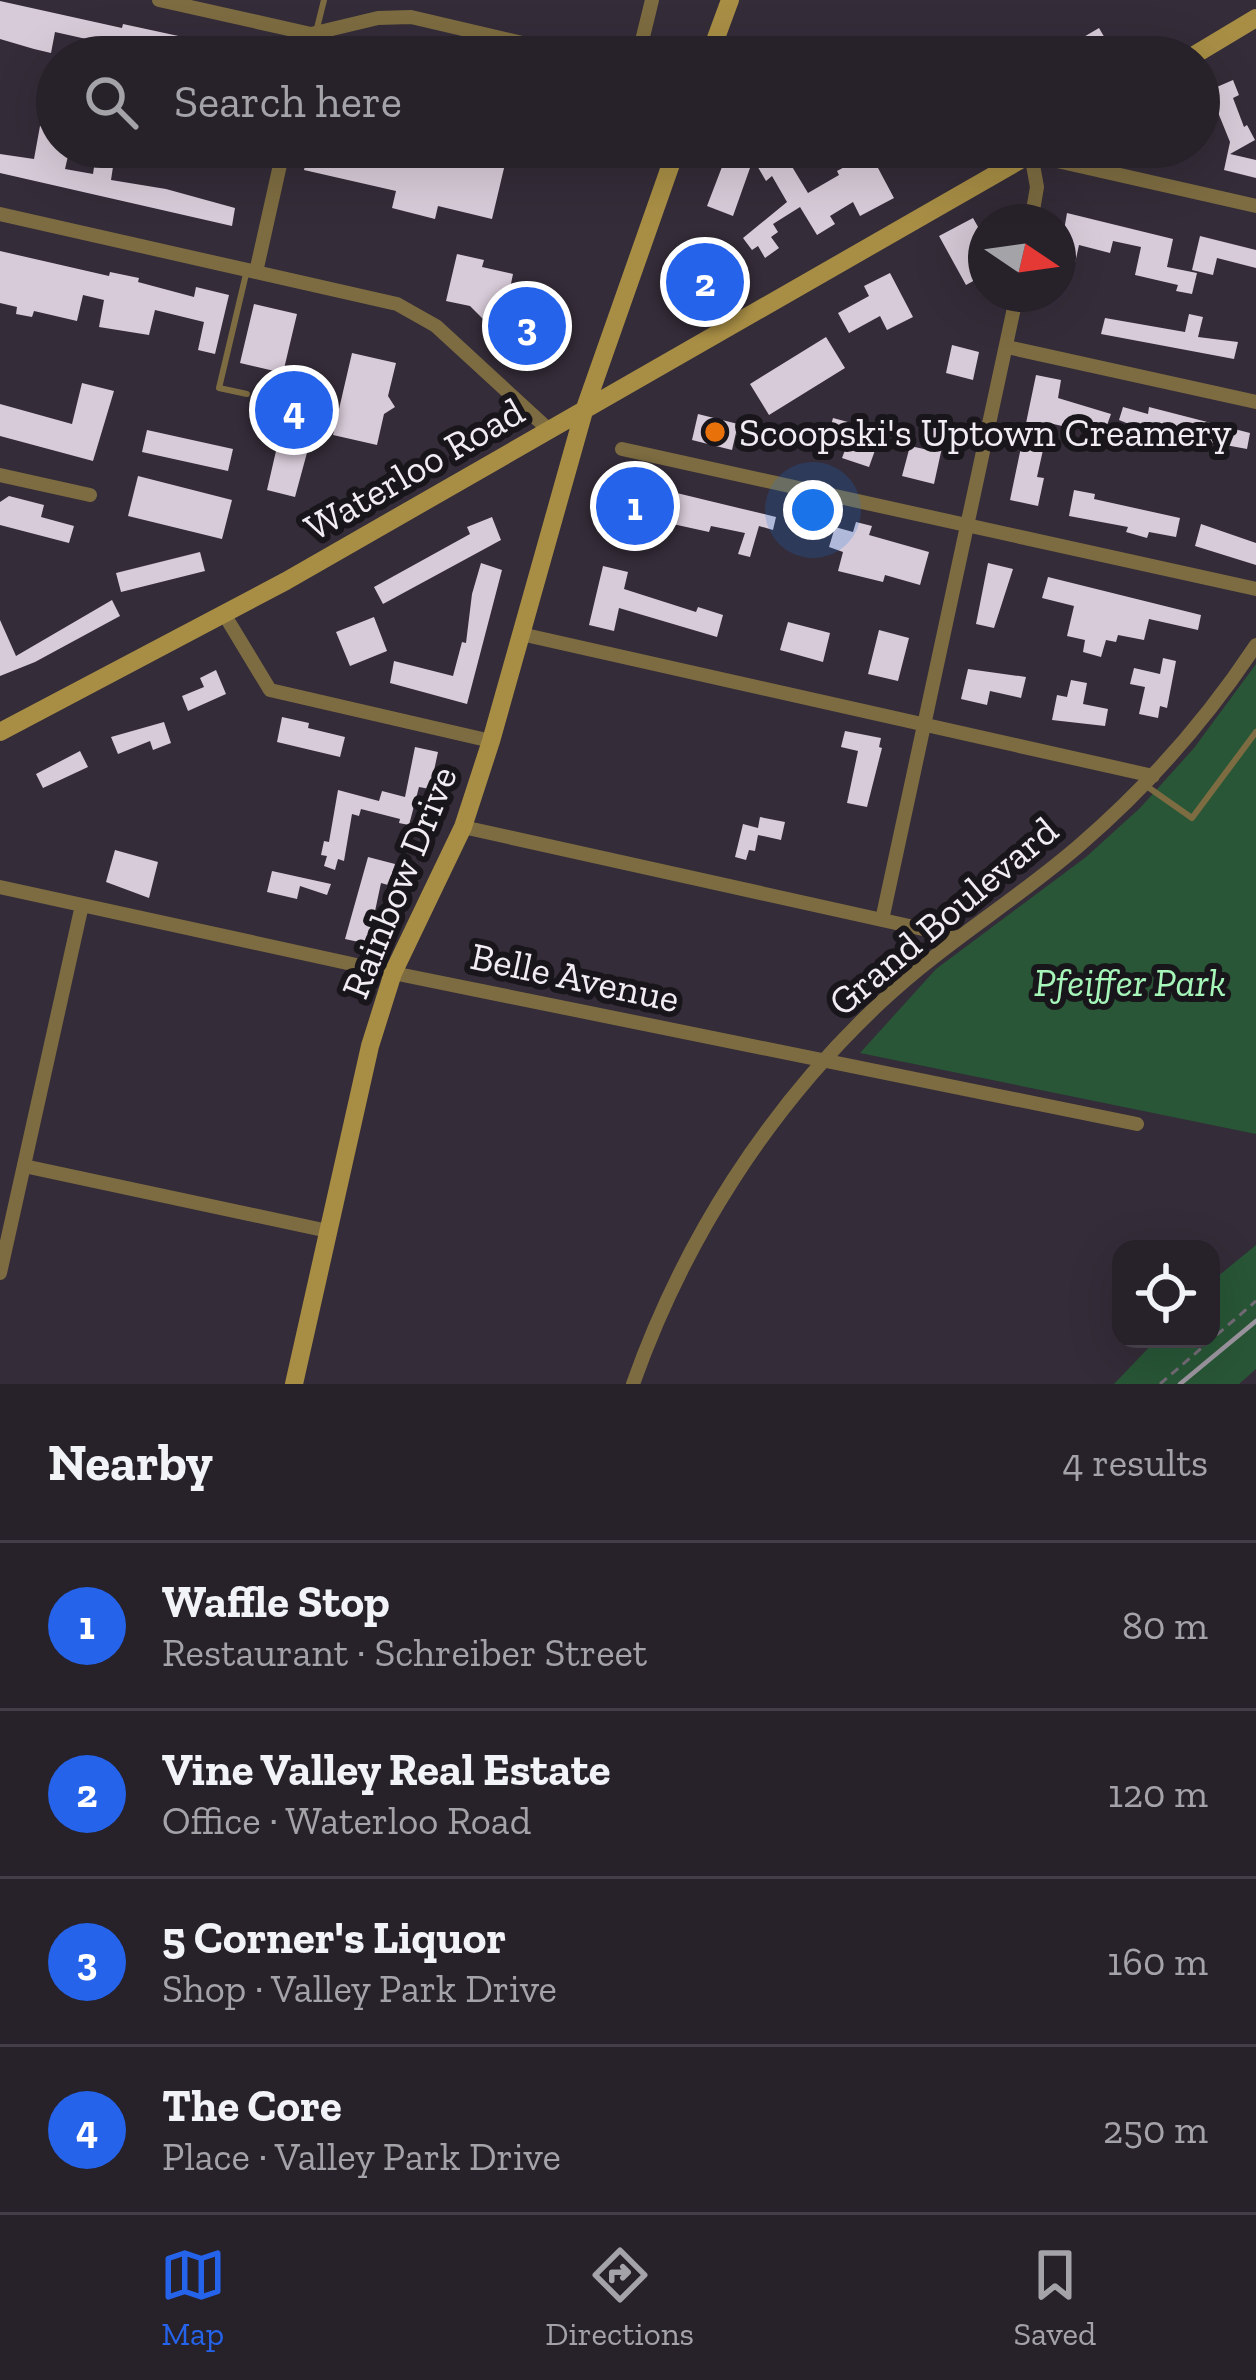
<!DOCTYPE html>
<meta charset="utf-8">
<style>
:root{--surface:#27212a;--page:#332e36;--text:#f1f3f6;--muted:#a4a3a8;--line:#433e47;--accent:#2563eb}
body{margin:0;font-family:"Zilla Slab",serif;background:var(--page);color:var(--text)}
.controls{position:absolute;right:36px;bottom:36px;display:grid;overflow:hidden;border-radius:24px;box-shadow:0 12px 48px #0002}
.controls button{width:108px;height:108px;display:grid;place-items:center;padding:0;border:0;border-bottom:3px solid var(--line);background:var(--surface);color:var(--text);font:60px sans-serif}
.compass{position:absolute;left:968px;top:204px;width:108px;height:108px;border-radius:50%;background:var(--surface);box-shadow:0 12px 48px #0002;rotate:103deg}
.you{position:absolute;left:813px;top:510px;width:42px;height:42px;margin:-30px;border:9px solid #fff;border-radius:50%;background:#1a73e8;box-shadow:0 0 0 18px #1a73e833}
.badge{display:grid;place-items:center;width:78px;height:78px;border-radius:50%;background:var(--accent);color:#fff;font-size:39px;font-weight:700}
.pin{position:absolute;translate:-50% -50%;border:6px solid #fff;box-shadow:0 3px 12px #0006}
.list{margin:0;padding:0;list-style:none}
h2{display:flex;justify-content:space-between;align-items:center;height:156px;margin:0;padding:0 48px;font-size:51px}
h2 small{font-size:39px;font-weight:400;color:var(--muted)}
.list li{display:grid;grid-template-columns:78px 1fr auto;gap:36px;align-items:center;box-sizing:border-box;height:168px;padding:0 48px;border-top:3px solid var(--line)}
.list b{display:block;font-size:45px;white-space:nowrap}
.list p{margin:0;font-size:39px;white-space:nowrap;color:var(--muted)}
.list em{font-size:39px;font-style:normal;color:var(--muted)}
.icon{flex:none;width:66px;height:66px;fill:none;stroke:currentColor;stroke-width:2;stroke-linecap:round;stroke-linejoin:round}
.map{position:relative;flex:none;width:1256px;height:1384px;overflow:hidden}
.search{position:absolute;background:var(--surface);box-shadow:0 12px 48px #0002;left:36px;right:36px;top:36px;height:132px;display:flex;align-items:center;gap:30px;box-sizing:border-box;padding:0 42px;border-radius:66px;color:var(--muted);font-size:45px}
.sheet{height:828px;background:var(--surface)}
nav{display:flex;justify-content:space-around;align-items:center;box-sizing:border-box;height:168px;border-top:3px solid var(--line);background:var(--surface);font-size:33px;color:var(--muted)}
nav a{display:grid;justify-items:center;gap:6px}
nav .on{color:var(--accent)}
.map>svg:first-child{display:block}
</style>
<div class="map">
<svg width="1256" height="1384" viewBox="0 0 1256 1384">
<rect width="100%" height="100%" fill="#342c38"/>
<path fill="#285636" d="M 1256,664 L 1256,1134 L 860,1053 L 936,969 L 1086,857 L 1140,808 L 1194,748 Z
M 1256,1245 L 1256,1369 L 1239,1384 L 1114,1384 L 1157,1339 L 1211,1339 L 1211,1282 Z"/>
<path fill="#d8cbd9" d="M 0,1 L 122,28 L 123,24 L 197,40 L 196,45 L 229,52 L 229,57 L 167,57 L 55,32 L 51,53 L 34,49 L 0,39 Z
M 1099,28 L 1116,57 L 1077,57 L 1070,45 Z
M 1233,80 L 1239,95 L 1233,98 L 1244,127 L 1247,125 L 1255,140 L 1230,154 L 1256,160 L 1256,178 L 1224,170 L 1230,142 L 1215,105 L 1210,107 L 1203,93 Z
M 40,126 L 53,128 L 51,143 L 70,147 L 65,169 L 93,174 L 97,147 L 116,147 L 111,180 L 166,189 L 235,208 L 232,226 L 0,173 L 0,154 L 34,159 Z
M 323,147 L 509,147 L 492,219 L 438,206 L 435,219 L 392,208 L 396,191 L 304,170 L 307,157 L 320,160 Z
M 746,147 L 797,147 L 804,158 L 791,165 L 808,193 L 839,175 L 837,171 L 870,153 L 894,198 L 860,216 L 853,202 L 830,216 L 835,224 L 817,235 L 800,207 L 773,224 L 778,232 L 771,237 L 779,248 L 765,258 L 758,246 L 752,250 L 743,238 L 787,202 L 772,176 L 766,181 Z
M 725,159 L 750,168 L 733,216 L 707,206 Z
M 1067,213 L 1173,239 L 1167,267 L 1197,273 L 1192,294 L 1176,291 L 1178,285 L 1135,275 L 1141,247 L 1113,241 L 1110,253 L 1079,245 L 1074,268 L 1058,265 Z
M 973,218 L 986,241 L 986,274 L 966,285 L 939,236 Z
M 1200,236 L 1256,250 L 1256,268 L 1217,258 L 1213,275 L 1192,270 Z
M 0,251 L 109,276 L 110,272 L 139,278 L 138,282 L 194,297 L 196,287 L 229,295 L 215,354 L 198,350 L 204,322 L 155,310 L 149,335 L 99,327 L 104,300 L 83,295 L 77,321 L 34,311 L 32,317 L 16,314 L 17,307 L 0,303 Z
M 457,254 L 484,260 L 482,267 L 513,274 L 507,303 L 540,311 L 532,347 L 504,340 L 470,306 L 446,301 Z
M 709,255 L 730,287 L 692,312 L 676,287 L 689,278 L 684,271 Z
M 890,273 L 913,317 L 887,330 L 880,316 L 849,333 L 838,313 L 869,296 L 864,286 Z
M 254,304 L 297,314 L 283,373 L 240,363 Z
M 1189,314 L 1203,317 L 1198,337 L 1238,342 L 1234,359 L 1101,334 L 1105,318 L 1185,332 Z
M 826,337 L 845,368 L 769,415 L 750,384 Z
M 952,345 L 979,352 L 973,380 L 946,373 Z
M 352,353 L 396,363 L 388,396 L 395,407 L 384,414 L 377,445 L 333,435 Z
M 1036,375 L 1061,380 L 1058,398 L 1111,414 L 1106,428 L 1078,419 L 1075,429 L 1049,423 L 1037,477 L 1044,478 L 1038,506 L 1010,500 Z
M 82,383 L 114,391 L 93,461 L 0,436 L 0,404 L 72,424 Z
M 281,390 L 314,397 L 302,447 L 308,449 L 295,497 L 267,490 L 282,425 L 274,423 Z
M 1123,407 L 1148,414 L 1149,407 L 1250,433 L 1247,449 L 1144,430 L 1119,420 Z
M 698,414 L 738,424 L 732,450 L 692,440 Z
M 931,417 L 948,420 L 934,484 L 902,476 L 910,446 L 924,449 Z
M 833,418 L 848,422 L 845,431 L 878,442 L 869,467 L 842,458 L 847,445 L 827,440 Z
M 147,430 L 233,449 L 228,471 L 142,452 Z
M 138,476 L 232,500 L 222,539 L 128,516 Z
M 627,481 L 776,517 L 773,530 L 759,526 L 750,557 L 738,554 L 745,533 L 711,526 L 709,532 L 641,517 L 635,538 L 614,532 Z
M 1074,490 L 1095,494 L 1094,499 L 1180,518 L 1176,537 L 1149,532 L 1147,538 L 1126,532 L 1128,527 L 1069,516 Z
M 9,496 L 44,505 L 41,517 L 74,526 L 69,543 L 0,525 L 0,502 Z
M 492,517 L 501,540 L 383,604 L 374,587 L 470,534 L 467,527 Z
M 856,522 L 872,526 L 869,535 L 929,552 L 920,585 L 885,575 L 883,582 L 838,571 L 843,552 L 829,547 L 835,527 L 853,532 Z
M 1201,524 L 1256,543 L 1256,565 L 1195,546 Z
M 200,552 L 205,571 L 121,592 L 116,573 Z
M 481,563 L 502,570 L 467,704 L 390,683 L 394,661 L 453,676 L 462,642 L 466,643 L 472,594 Z
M 988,563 L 1013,569 L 994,628 L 976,624 Z
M 603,566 L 628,572 L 624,589 L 696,612 L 698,607 L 723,615 L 717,637 L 619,608 L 614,631 L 589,625 Z
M 1048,577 L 1201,615 L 1198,630 L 1149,619 L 1144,640 L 1118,635 L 1116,642 L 1106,640 L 1101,657 L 1083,652 L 1085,640 L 1067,636 L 1074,606 L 1042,598 Z
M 112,600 L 120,616 L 35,662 L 0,676 L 0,620 L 16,656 Z
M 374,617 L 387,651 L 350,666 L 336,632 Z
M 788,622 L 830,633 L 823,662 L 780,650 Z
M 879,630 L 909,638 L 898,681 L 868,674 Z
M 1163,658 L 1176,661 L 1167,708 L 1160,706 L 1158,718 L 1139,714 L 1145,687 L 1130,684 L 1134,668 L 1160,674 Z
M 968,669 L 1026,677 L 1021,698 L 990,691 L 987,705 L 961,699 Z
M 216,670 L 226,694 L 188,711 L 182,696 L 204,687 L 200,678 Z
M 1071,680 L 1087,683 L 1083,704 L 1108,709 L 1105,726 L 1052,720 L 1057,695 L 1067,697 Z
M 282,717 L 309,723 L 308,728 L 345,737 L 340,757 L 277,742 Z
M 164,722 L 171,743 L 153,750 L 150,741 L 118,754 L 111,737 Z
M 845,731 L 881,738 L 879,747 L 882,748 L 867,807 L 847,803 L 858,751 L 841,747 Z
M 415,747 L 438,752 L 430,789 L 419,787 L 409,825 L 399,823 L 400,819 L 361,809 L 359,816 L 352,814 L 344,861 L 338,859 L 335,870 L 324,866 L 327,856 L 321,855 L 324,841 L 329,842 L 338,790 L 379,801 L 382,791 L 405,797 Z
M 80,751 L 88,767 L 43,788 L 36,774 Z
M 760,817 L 785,822 L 781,840 L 758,835 L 755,851 L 749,850 L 746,860 L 735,857 L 743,824 L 758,828 Z
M 115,850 L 158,862 L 149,898 L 106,882 Z
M 368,857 L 395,864 L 388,885 L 381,883 L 368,944 L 345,939 Z
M 272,871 L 331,884 L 327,895 L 300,886 L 297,899 L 267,892 Z"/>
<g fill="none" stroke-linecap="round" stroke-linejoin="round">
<path stroke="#736b76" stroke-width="3" stroke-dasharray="9 6" stroke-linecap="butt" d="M 1160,1384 L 1256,1301"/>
<path stroke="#7d6c41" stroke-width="6" d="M 317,28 L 324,0
M 246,274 L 219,388 L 247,394
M 1145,785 L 1192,818 L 1256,732"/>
<path stroke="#7d6c41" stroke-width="14" d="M 159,0 L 311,34 L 378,18 L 411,17 L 582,57
M 305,57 L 311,34
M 638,57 L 652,0
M 996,147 L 1256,206
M 0,214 L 397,304 L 436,326 L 549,430
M 1031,222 L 1037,187 L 1031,154
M 256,272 L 284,147
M 1007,347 L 1256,402
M 622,449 L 1256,589
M 0,475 L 90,495
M 224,614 L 270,690 L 491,741
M 521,634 L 1153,776
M 463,827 L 959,937
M 0,887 L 393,973 L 1137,1124
M 882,920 L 1017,294
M 24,1166 L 328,1231
M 0,1273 L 82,905
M 633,1384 C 684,1240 768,1108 880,1003 C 942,944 1017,900 1081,844 C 1148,786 1207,719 1256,645"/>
<path stroke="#a88e45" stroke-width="18" d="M 709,57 L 730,0
M 1191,57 L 1256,18
M 0,732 L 286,581 L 1043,147
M 294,1384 L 370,1046 L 393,973 L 463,827 L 491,741 L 584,411 L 677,147"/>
<path stroke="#9c959f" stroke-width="4.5" d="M 1180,1384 L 1256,1321"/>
</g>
<circle fill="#e8710a" stroke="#19161b" stroke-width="4.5" cx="715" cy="432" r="12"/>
<g text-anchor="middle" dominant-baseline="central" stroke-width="12" stroke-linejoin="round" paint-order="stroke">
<g font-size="39" fill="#f1ecf4" stroke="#19161b" text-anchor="start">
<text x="739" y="432">Scoopski's Uptown Creamery</text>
</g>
<g font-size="39" fill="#f1ecf4" stroke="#19161b">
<text transform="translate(414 469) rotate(-30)">Waterloo Road</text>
<text transform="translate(399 882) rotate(-68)">Rainbow Drive</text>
<text transform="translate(943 916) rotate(-40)">Grand Boulevard</text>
<text transform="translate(575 977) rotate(12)">Belle Avenue</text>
</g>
<g font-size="39" font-style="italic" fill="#a6f6ba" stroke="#19161b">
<text x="1130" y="982">Pfeiffer Park</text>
</g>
</g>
</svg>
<div class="controls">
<button><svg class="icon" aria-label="locate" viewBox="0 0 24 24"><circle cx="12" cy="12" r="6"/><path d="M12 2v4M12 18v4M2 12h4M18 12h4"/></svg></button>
</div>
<svg class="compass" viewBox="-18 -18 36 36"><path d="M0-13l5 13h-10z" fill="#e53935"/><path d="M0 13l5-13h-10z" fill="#a4a3a8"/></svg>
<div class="you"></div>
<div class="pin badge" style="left:635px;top:506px">1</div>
<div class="pin badge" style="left:705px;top:282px">2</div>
<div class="pin badge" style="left:527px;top:326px">3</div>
<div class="pin badge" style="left:294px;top:410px">4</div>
<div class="search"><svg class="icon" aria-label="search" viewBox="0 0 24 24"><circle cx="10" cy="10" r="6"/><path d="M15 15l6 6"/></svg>Search here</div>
</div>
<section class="sheet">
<h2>Nearby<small>4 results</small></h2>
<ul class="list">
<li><span class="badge">1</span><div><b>Waffle Stop</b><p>Restaurant · Schreiber Street</p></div><em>80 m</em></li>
<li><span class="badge">2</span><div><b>Vine Valley Real Estate</b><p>Office · Waterloo Road</p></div><em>120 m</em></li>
<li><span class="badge">3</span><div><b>5 Corner's Liquor</b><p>Shop · Valley Park Drive</p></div><em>160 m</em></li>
<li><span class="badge">4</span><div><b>The Core</b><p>Place · Valley Park Drive</p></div><em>250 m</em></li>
</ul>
</section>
<nav>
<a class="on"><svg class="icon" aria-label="map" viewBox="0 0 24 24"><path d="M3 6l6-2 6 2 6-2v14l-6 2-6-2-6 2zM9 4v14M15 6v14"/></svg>Map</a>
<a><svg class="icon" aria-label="directions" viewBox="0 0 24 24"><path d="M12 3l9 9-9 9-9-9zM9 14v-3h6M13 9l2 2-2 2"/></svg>Directions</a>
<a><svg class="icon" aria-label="saved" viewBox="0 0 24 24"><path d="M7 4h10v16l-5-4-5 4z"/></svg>Saved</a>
</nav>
